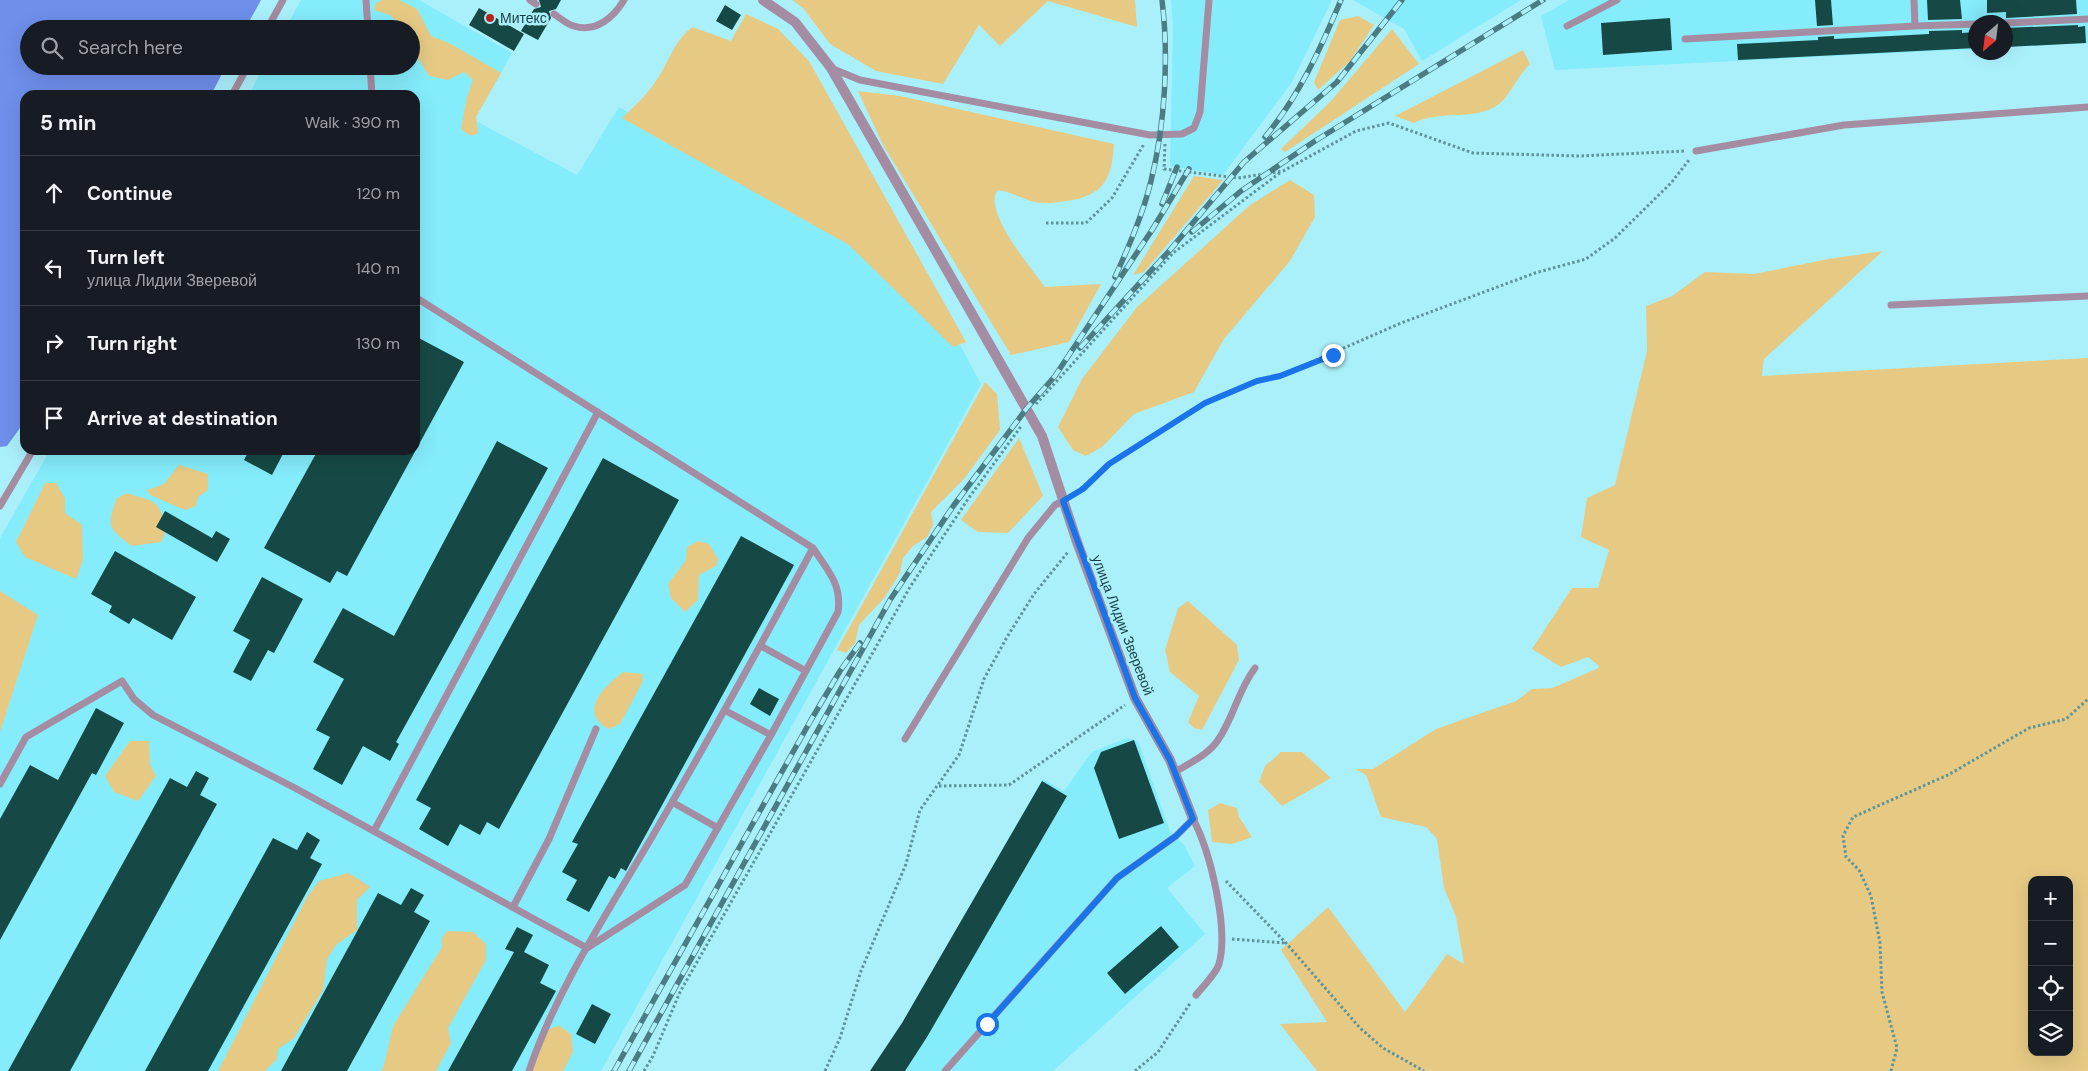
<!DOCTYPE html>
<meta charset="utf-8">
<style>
:root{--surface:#171b24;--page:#242831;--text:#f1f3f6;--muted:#9ea1a6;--line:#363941}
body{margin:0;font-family:"DM Sans",sans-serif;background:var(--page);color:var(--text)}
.controls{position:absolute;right:15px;bottom:15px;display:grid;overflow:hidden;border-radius:10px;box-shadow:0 5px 20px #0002}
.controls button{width:45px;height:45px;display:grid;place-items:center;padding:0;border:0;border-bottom:1px solid var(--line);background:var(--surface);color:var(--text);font:25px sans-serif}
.compass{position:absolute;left:1968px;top:15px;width:45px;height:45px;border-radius:50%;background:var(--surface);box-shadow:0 5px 20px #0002;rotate:208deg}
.stop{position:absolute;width:15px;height:15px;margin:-11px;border:4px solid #1a73e8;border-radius:50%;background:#fff}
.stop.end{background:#1a73e8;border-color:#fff;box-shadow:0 1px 5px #0008}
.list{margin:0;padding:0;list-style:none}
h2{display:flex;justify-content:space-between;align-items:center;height:65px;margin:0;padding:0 20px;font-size:21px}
h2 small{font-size:16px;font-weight:400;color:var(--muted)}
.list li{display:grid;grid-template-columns:32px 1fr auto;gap:15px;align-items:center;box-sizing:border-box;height:75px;padding:0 20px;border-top:1px solid var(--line)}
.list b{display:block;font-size:19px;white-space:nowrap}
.list p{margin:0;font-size:16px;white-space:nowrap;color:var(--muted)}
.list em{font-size:16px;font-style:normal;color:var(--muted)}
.icon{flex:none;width:28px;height:28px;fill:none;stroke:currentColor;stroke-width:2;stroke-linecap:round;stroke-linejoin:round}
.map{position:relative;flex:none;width:2088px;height:1071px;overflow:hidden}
.search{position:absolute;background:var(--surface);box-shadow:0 5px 20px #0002;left:20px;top:20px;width:400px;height:55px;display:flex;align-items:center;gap:12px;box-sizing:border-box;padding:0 18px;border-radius:28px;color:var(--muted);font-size:19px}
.panel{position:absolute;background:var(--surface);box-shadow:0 5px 20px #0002;left:20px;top:90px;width:400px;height:365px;border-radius:15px}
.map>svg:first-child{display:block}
</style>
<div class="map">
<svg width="2088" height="1071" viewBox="0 0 2088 1071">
<rect width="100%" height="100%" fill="#aaf0fb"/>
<path fill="#84ecfb" d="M 301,0 L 419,0 L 512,53 L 474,120 L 577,175 L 619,107 L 855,243 L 961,347 L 981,384 L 601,1071 L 0,1071 L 0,538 L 50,450 L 415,450 L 415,95 L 249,95 L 264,66 L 411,66 L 411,29 L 285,29 Z
M 1171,0 L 1332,0 L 1292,82 L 1223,175 L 1170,166 L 1173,27 Z
M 1353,0 L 1521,0 L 1422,61 L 1404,29 Z
M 1569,0 L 2088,0 L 2088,43 L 2006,47 L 2006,22 L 1976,22 L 1975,49 L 1555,70 L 1541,16 Z
M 1127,738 L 1138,741 L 1170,831 L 1184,845 L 1195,866 L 1167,888 L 1205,934 L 1053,1071 L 870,1071 L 902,1023 L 1043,779 L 1064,791 L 1092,752 Z"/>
<path fill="#e6ca84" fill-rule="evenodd" d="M 382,0 L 399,0 L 417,9 L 431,36 L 451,44 L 501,73 L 476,117 L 478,133 L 471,136 L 461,129 L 467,97 L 473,80 L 464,72 L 448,80 L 429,76 L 418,58 L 411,54 L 411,29 L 404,29 L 390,15 L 374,10 L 375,4 Z
M 792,0 L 1135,0 L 1137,27 L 1048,1 L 1000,46 L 979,25 L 943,84 L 876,71 L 830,44 L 803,8 Z
M 746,14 L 778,29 L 809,61 L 966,342 L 953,347 L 849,245 L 622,118 C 637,104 651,91 661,73 C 672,54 674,43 692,27 L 731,41 Z
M 1358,16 L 1374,25 L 1350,61 L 1318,90 L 1314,82 L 1340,20 Z
M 1392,29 L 1419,64 L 1285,152 L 1281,149 L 1331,101 Z
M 1523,50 L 1530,64 C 1518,75 1509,97 1499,104 C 1475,122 1441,109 1414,123 L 1395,116 Z
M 858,91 L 900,96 L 1114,144 C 1112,181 1102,196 1066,201 C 1055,203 1045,204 1035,202 C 1022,199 1011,192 998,190 C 981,210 1033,270 1045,287 L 1101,284 L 1069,342 L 1011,355 L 883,145 Z
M 1194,176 L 1223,180 L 1144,272 L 1133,275 Z
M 1290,180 L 1314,195 L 1315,217 L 1290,261 L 1224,339 L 1194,392 L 1134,414 L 1102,447 L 1086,456 L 1073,450 L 1058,427 L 1082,379 L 1137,307 L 1250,205 Z
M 1883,251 L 1764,359 L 1762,376 L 2088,358 L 2088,1071 L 1317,1071 L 1280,1024 L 1327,1022 L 1281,950 L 1328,907 L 1405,1012 L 1447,954 L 1464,964 L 1456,917 L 1444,888 L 1437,839 L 1426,827 L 1381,817 L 1366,775 L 1356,769 L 1373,769 L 1436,729 L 1516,701 L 1532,689 L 1552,688 L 1599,668 L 1599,666 L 1588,657 L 1561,667 L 1532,649 L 1572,588 L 1598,588 L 1609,550 L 1581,537 L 1587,498 L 1615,485 L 1647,351 L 1646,306 L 1672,296 L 1705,272 L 1754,274 L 1828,259 ZM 2032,880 L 2069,880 L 2069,1052 L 2032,1052 Z
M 985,382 L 997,394 L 1000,430 L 964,479 L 931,512 L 933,525 L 927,537 L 913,546 L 903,558 L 900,573 L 885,597 L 859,625 L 855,643 L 846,653 L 837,650 Z
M 1019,438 L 1043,496 L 1008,533 L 978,532 L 961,520 Z
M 179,465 L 208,474 L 208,490 L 198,497 L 196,506 L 185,510 L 150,495 L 147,490 L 164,484 Z
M 45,483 L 56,483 L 65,498 L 65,513 L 82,525 L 83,560 L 76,579 L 25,557 L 16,542 Z
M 127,493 C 146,500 159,498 163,519 C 166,529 166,533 161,542 L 132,546 C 108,528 106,527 117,498 Z
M 698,541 L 709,544 L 718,559 L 716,566 L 699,575 L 698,600 L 685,612 L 671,598 L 668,584 L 686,560 L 687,547 Z
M 0,591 L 38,615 L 0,732 Z
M 1188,601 L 1237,645 L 1239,660 L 1202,730 L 1194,728 L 1188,722 L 1199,696 L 1170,672 L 1165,650 L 1178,608 Z
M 623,672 L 642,674 L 643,681 L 620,724 L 609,729 C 577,712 604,687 623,672 Z
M 130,741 L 149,741 L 150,765 L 156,776 L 138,801 L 114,792 L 105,776 Z
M 1281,752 L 1302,752 L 1331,778 L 1282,806 L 1259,782 L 1265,766 Z
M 1220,803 L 1237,808 L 1239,817 L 1252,837 L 1232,844 L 1212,842 L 1208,810 Z
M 349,873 L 370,887 L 357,900 L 357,930 L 337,944 L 327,959 L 323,990 L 294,1038 L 278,1049 L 277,1059 L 265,1071 L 218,1071 L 307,897 L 319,881 Z
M 447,931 L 473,932 L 486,944 L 486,960 L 448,1028 L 451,1043 L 436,1071 L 381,1071 L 384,1065 L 393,1026 L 442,947 L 442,938 Z
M 560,1026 L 571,1034 L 573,1052 L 563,1071 L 531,1071 L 548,1030 L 554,1027 Z"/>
<path fill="#6f8feb" d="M 0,0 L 261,0 L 245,29 L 29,29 L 29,66 L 226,66 L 211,95 L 25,95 L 25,421 L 7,446 L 0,447 Z"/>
<path fill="#164945" d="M 539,0 L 561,0 L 556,9 L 549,11 L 551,18 L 538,40 L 521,31 L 534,9 L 541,7 Z
M 1815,0 L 1831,0 L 1833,25 L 1817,26 Z
M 1927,0 L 1960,0 L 1962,19 L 1928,20 Z
M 1987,0 L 2076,0 L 2077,14 L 2006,18 L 2006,12 L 1987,13 Z
M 725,5 L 741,15 L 732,30 L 716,21 Z
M 479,8 L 524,34 L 514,51 L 469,25 Z
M 1670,18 L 1672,50 L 1603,55 L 1601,23 Z
M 2078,25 L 2078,27 L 2085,26 L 2086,43 L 2006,47 L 2006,28 Z
M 1962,30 L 1962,33 L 1976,32 L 1976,48 L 1738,60 L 1737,44 L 1818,40 L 1818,37 L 1834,36 L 1834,39 L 1929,34 L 1929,31 Z
M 415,336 L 464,362 L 347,576 L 337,571 L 330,583 L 264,548 L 318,450 L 415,450 Z
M 497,441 L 548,468 L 396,742 L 399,744 L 390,761 L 363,746 L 342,785 L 313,769 L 330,737 L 316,730 L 344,679 L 313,662 L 343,608 L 394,636 Z
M 249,450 L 285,450 L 272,475 L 244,460 Z
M 603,458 L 679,500 L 499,829 L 487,822 L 480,835 L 460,824 L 448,846 L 419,829 L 431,808 L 416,800 Z
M 165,511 L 212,538 L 216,531 L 230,539 L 217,562 L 156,527 Z
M 741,536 L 794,565 L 633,858 L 626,871 L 621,868 L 615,879 L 609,876 L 589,912 L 566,900 L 577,880 L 562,872 L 578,844 L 572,842 Z
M 115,551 L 196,597 L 172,640 L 133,618 L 129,624 L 109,612 L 112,606 L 91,594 Z
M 262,577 L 303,599 L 274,653 L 268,650 L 251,681 L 233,672 L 250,640 L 233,631 Z
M 759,688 L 779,699 L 770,716 L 750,704 Z
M 96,708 L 124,723 L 96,775 L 92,773 L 0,940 L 0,819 L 30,765 L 58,780 Z
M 1134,740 L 1164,823 L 1119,839 L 1094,768 L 1101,752 Z
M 196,771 L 209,778 L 200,795 L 217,804 L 70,1071 L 8,1071 L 170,778 L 187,787 Z
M 1042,781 L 1067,796 L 927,1037 L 905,1071 L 870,1071 L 902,1023 Z
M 307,832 L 320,840 L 310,858 L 322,864 L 208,1071 L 145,1071 L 273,838 L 297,850 Z
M 411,888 L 424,895 L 414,912 L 430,921 L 347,1071 L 281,1071 L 378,893 L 401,905 Z
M 1161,926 L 1179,947 L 1125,994 L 1107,973 Z
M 517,927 L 533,935 L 524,952 L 549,965 L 540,983 L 556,991 L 512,1071 L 448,1071 L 514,952 L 505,949 Z
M 592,1004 L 611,1014 L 595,1044 L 576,1034 Z"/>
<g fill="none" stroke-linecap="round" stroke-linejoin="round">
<path stroke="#5d939b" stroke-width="3" stroke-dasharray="2.5 2.5" stroke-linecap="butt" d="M 1165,144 L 1164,169 L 1238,178 L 1283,171 L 1356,131 L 1389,123 L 1473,153 L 1579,156 L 1685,151
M 1046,223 L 1086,223 L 1112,198 L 1144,144
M 1036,404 L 1173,253 L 1281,172
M 1073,495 L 1109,464 L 1205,403 L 1257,381 L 1280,376 L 1401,323 L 1535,273 L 1586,259 L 1615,238 L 1671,183 L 1689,160
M 939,786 L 1009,785 L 1125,705
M 1226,881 L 1286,943 L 1360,1028 L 1383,1048 L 1424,1071
M 1232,939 L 1285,943
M 644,1071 L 653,1056 L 680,992 L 910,587 L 968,499 L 1022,425
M 825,1071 L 840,1038 L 861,971 L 906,864 L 920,810 L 959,755 L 984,679 L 1007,637 L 1034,594 L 1068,552
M 1135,1071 L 1158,1052 L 1191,1002
M 1891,1071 L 1897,1048 L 1882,992 L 1880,943 L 1871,896 L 1859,870 L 1846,857 L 1843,836 L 1853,817 L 1948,775 L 2029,728 L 2066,719 L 2088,699"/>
<path stroke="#a48da2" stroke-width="7" d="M 366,0 L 368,29
M 530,0 L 536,4
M 554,14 C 560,18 568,25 574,26 C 596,33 614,17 624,0
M 2006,23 L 2088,19
M 1567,26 L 1617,0
M 1915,26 L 1976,24
M 267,29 L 283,0
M 1685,39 L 1915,26 L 1914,0
M 370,66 L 372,95
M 831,68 L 860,80 L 1150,135 L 1182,134 L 1194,128 L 1200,112 L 1209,0
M 232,95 L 248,66
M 1696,151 L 1844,125 L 2088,107
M 415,297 L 813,548 C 761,645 708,741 652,837 C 608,912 557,988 529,1071
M 1891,305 L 2088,296
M 0,506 L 33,450
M 761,646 L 806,671
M 726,711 L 771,735
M 905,739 L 1028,538 L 1055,505 L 1063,501
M 1175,772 C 1190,763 1209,754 1218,740 C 1234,717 1237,692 1255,668
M 0,784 L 26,737 L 122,681 L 134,699 L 153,715 L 295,788 L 587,948 L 685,885 L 771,735 L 838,612 C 842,584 828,571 813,548
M 672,802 L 718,828
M 374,831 L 598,412
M 513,907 L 549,839 L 596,729
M 945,1071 L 1117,878 L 1176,836 L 1193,819 C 1210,851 1229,928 1219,964 C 1216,974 1203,986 1196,995"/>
<path stroke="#a48da2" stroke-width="10" d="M 763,0 L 795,22 L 831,68 L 1042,436 L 1077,542 L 1135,698 L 1170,760 L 1193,819"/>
<defs>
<path id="rail" d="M 1265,137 C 1299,96 1320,50 1341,0
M 1162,204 L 1177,167
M 1192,232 L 1241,191 L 1315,141 L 1543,0
M 1115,277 C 1129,246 1143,214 1151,181 C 1165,125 1169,57 1162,0
M 1080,348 L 1170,250 L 1244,162 L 1337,82 L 1402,0
M 614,1071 L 811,720 L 840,671 L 860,643
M 629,1071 L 890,600 L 954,505 L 1027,408 L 1055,376 L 1152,230 L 1189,169"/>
</defs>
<use href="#rail" stroke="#4b7c84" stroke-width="5.5"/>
<use href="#rail" stroke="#aaf0fb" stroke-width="4" stroke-dasharray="11" stroke-linecap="butt"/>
</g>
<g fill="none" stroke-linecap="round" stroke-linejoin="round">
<path stroke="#1a73e8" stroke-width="6" d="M 987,1024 L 1117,878 L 1176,836 L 1193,819 L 1170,760 L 1135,698 L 1063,501 L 1083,489 L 1109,464 L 1205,403 L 1257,381 L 1280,376 L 1333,355"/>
</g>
<circle fill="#b4251f" stroke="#aaf0fb" stroke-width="2" cx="490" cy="18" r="5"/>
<g text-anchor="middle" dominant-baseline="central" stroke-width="5" stroke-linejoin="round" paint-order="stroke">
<g font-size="14" fill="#183e44" stroke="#aaf0fb" text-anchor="start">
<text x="500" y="18">Митекс</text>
</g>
<g font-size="14" fill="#183e44" stroke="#aaf0fb">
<text transform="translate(1123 625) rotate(69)">улица Лидии Зверевой</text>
</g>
</g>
</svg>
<div class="controls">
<button>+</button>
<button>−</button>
<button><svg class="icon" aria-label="locate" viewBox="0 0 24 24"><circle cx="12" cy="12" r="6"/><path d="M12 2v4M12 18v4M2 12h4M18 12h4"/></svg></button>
<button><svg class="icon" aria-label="layers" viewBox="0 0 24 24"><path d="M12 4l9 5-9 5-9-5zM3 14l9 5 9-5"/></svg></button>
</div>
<svg class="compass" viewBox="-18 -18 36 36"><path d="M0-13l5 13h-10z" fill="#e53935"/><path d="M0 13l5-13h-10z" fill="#9ea1a6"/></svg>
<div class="stop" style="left:987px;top:1024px"></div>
<div class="stop end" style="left:1333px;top:355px"></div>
<div class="search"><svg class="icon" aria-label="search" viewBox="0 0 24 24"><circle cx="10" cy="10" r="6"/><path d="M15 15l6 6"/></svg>Search here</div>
<section class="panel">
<h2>5 min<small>Walk · 390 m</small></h2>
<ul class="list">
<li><svg class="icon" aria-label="ahead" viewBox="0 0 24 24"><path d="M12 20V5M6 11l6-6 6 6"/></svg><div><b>Continue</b></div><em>120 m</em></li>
<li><svg class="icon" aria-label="left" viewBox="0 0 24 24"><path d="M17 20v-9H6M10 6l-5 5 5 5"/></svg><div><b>Turn left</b><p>улица Лидии Зверевой</p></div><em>140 m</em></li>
<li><svg class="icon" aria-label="right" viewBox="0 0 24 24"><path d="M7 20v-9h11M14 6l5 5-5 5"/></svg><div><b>Turn right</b></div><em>130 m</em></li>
<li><svg class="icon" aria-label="arrive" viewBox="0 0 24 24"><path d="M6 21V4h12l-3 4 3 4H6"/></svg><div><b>Arrive at destination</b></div></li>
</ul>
</section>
</div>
